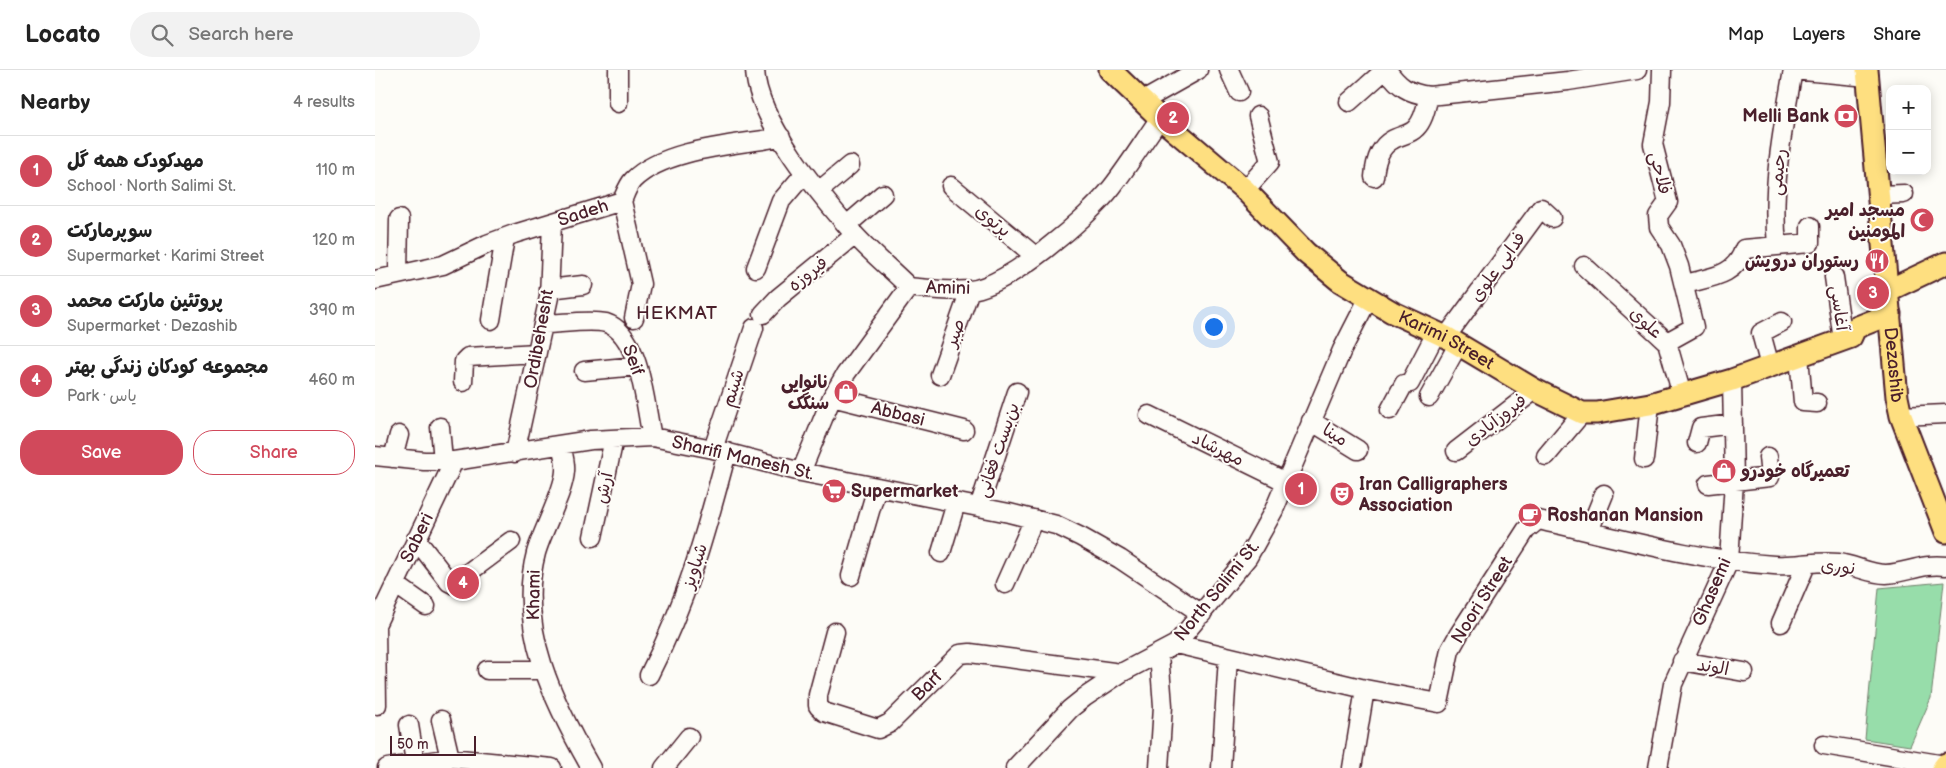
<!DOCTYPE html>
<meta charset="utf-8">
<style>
:root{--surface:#fff;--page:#f2f2f2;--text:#222;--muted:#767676;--line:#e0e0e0;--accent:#d1495b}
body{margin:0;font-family:"Balsamiq Sans","Playpen Sans Arabic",sans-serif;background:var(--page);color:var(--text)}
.controls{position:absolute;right:15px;top:15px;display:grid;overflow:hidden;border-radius:10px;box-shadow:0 2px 12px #0003}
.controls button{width:45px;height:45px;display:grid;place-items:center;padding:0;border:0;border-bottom:1px solid var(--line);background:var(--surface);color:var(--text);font:25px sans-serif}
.scale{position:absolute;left:15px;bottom:12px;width:86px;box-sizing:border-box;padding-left:5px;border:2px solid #4a1f2b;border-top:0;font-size:14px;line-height:18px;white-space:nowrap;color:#4a1f2b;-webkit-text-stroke:4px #fdfcf7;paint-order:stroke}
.you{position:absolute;left:838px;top:256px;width:18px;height:18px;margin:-12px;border:4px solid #fff;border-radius:50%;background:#1a73e8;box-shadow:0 0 0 8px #1a73e833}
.badge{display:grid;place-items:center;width:32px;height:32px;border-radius:50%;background:var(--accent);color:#fff;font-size:16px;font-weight:700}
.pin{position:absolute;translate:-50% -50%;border:2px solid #fff;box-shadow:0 1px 5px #0006}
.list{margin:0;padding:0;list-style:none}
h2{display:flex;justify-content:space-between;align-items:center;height:65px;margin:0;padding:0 20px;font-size:21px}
h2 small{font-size:16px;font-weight:400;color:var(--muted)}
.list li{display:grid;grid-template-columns:32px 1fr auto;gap:15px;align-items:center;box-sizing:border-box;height:70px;padding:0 20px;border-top:1px solid var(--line)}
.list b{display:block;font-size:19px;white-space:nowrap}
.list p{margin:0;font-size:16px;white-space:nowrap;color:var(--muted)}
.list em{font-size:16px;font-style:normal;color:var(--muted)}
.actions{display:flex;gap:10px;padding:15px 20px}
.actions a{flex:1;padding:11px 0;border:1px solid var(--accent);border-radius:20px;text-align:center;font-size:18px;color:var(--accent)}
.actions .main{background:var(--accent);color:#fff}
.icon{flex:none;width:28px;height:28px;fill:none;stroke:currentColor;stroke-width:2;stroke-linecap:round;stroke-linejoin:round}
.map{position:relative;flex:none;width:1571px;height:698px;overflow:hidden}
header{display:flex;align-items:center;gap:30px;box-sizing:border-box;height:70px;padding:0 25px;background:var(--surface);border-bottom:1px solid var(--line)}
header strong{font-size:24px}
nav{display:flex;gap:28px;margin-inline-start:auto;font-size:18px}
.search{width:350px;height:45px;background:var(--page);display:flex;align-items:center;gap:12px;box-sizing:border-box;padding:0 18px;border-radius:28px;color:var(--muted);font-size:19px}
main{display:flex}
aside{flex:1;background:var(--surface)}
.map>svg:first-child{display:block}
</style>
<header>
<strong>Locato</strong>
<div class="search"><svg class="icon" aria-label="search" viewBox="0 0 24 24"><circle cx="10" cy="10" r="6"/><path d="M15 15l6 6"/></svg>Search here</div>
<nav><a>Map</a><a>Layers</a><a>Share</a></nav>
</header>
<main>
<aside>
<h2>Nearby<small>4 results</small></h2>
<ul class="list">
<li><span class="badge">1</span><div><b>مهدکودک همه گل</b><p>School · North Salimi St.</p></div><em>110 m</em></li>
<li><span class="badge">2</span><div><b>سوپرمارکت</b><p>Supermarket · Karimi Street</p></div><em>120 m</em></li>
<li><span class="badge">3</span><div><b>پروتئین مارکت محمد</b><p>Supermarket · Dezashib</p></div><em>390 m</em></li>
<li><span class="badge">4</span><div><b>مجموعه کودکان زندگی بهتر</b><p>Park · یاس</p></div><em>460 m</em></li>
</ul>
<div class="actions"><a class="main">Save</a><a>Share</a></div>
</aside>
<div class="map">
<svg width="1571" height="698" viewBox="0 0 1571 698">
<rect width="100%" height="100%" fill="#fdfcf7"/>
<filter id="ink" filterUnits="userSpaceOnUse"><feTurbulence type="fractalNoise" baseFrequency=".02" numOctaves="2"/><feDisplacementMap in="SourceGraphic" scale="10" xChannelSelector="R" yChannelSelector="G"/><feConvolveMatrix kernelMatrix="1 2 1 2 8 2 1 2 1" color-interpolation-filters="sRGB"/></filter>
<g filter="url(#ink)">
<path fill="#97ddaa" stroke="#707e6a" d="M 1569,512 L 1556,628 L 1535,676 L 1490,669 L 1504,518 Z"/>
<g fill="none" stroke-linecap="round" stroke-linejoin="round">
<defs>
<path id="minor" d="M 243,0 L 243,33
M 380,0 C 382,51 446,126 479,164 C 496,183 516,199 534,217
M 854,0 L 864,22
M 1012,0 C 1024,17 1033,23 1054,26 L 1193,11 L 1262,0
M 1287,0 L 1286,32 L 1278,74 L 1293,132 L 1283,146 L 1284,157 L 1296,175 L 1304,196 L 1319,257 L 1292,272
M 1418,0 L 1493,7
M 768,31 L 823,0
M 974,32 L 1010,0
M 999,107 C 1000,94 1004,77 1017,70 C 1025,65 1035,65 1041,58 C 1049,50 1051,37 1054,26
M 576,116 L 660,186
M 870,120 L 895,92 L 883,46
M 444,121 L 475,95
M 1504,125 L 1529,124
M 247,131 L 266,214 L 259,248
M 472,155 L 508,124
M 1402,175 C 1396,116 1408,58 1418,0
M 1209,196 L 1292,272 L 1307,325
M 381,198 L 406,131 L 429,104
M 23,204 L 24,149
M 1459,207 L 1468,270
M 0,210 L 68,195 L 112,174 L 139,164 L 247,131 C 250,124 253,115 258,110 C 290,78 363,75 406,67
M 1310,214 C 1335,207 1360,207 1369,179 L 1435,173 L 1435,156
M 174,219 L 208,215
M 388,244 L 403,228 L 480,165
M 116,250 L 130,168
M 169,254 C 186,254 215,249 231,253 C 266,264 270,337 277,367
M 1071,267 L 1166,138 L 1177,148
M 1424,286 L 1428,332 L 1442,333
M 1395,296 L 1386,263 L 1407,252
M 209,301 L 262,296
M 565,305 L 595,220
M 88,312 L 89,291 L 93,287 L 162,283
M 457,327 L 589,360
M 1054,327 L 1083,275
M 1015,340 L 1029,314 L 1035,313 L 1061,263
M 774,345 L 911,412
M 1526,346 L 1571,344
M 936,351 L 983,380
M 65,357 L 68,391
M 1322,373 L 1326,358 L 1358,354
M 186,375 C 188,383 191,393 190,401 C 189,422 167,461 161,483 C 141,558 180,635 216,698
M 338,379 L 379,258
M 1081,381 L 1160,320
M 140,383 L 174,227 L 177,153
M 0,386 L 49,391 L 79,391 L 216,370 L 277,367 L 338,379 L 426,402 L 634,443 L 681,455 L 706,467 L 745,489 L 827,544
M 1171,386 L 1207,343
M 18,388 L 24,365
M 1269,389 L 1275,334
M 426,402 L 457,327 L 470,305 L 534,217 C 554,219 575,222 595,220 C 632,217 714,147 737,117 C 754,95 769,71 785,48
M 1333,414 L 1395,407 L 1393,387
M 604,437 L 642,322
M 1214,461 L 1229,424
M 218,467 L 239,369
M 41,469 L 74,512 L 78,514 L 136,471
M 566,483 L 581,433
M 476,506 L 502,417
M 20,514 L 51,536
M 630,514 L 659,449
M 1406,553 L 1431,495
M 1,555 L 2,635
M 0,557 L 79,391
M 460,562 L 443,625 L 443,636 L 449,642 L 503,659 L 515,653 L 585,584 L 595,583 L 746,603
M 801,574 L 990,619 L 1064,633 L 1075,580 L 1084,564 L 1151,460 L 1163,450 C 1241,467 1319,490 1399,495 C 1420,497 1442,490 1463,493 C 1479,495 1495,504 1511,504 C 1533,503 1546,493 1571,496
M 784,584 L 788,636 L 784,698
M 1307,591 L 1369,602
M 112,600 L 169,600
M 274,605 C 312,531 331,462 352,382
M 66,650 L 75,688
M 34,655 L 41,698
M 1449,675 L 1570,695
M 12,698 L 75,688 L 177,698
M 289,698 L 314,667
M 640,698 L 695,639 L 710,627 L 746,603 L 801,574 L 873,487 L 899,440 L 967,280 L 994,227
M 846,698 L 853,587
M 977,698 L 990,619
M 1283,698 L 1298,614 L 1354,491 L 1359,411 L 1357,310"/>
<g id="major">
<path id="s1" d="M 735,0 L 785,48 L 870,120 L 931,183 L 965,211 L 1017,242 L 1071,267 L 1160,320 L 1207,343 L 1222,343 L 1275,334 L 1357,310 L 1476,267 L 1480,258 L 1515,244"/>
<path id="s2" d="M 1492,0 L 1522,327 L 1526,346 L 1571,462"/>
<path d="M 1512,221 L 1571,193"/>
<path d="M 1568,698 L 1571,694"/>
</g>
</defs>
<use href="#minor" stroke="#4a1f2b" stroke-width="21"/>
<use href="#major" stroke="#4a1f2b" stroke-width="25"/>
<use href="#minor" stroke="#fdfcf7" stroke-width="18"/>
<use href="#major" stroke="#fedf80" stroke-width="21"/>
</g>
</g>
<defs>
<symbol id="bank-disc" viewBox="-11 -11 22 22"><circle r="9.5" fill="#d1495b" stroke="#fdfcf7"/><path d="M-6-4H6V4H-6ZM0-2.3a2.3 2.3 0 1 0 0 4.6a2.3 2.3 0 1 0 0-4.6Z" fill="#fff"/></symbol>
<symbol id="mosque-disc" viewBox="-11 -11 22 22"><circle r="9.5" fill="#d1495b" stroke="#fdfcf7"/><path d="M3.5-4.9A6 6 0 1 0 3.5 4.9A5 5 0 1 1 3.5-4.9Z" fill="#fff"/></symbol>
<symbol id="restaurant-disc" viewBox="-11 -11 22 22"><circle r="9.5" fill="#d1495b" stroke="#fdfcf7"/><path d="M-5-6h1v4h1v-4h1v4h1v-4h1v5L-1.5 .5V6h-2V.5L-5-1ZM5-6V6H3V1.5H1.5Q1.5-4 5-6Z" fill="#fff"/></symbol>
<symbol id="shop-disc" viewBox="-11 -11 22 22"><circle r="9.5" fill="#d1495b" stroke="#fdfcf7"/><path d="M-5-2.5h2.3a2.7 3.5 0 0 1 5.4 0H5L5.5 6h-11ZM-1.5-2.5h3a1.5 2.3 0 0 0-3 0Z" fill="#fff"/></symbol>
<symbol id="supermarket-disc" viewBox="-11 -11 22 22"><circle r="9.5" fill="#d1495b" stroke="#fdfcf7"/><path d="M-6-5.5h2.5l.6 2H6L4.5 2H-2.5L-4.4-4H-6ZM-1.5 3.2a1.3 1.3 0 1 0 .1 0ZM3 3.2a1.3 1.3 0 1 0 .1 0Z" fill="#fff"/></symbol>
<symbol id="theatre-disc" viewBox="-11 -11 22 22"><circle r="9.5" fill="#d1495b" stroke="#fdfcf7"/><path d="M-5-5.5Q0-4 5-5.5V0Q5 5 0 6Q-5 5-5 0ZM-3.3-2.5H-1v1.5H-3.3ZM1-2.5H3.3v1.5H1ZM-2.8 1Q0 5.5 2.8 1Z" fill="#fff"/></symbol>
<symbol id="cafe-disc" viewBox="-11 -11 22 22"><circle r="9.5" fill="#d1495b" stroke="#fdfcf7"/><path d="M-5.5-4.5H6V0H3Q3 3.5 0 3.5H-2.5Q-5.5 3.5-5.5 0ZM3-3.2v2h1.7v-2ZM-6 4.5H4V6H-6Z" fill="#fff"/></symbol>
</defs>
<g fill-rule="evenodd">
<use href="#bank-disc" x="1457" y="32" width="28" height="28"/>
<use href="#mosque-disc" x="1533" y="136" width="28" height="28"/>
<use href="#restaurant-disc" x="1488" y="177" width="28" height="28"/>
<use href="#shop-disc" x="457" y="308" width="28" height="28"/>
<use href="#shop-disc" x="1335" y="387" width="28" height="28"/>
<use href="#supermarket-disc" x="445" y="407" width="28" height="28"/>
<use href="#theatre-disc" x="953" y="410" width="28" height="28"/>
<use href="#cafe-disc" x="1141" y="431" width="28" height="28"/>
</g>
<g text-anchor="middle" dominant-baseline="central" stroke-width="4" stroke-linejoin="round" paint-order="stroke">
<g font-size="18" font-weight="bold" fill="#4a1f2b" stroke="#fdfcf7" text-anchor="end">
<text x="1454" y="46">Melli Bank</text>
<text x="1530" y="140">مسجد امیر<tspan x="1530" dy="21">المومنین</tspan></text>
<text x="1484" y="191">رستوران درویش</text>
<text x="454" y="312">نانوایی<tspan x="454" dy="21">سنگک</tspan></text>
<text x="1366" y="401" text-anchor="start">تعمیرگاه خودرو</text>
<text x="984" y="414" text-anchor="start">Iran Calligraphers<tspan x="984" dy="21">Association</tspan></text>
<text x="476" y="421" text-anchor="start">Supermarket</text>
<text x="1172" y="445" text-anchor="start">Roshanan Mansion</text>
</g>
<g font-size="18" fill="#4a1f2b" stroke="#fdfcf7">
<text transform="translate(1403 102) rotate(-84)">رحیمی</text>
<text transform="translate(1285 103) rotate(76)">فلاحی</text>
<text transform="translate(208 143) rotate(-18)">Sadeh</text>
<text transform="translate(618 151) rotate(40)">پرتوی</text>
<text transform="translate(1123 197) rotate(-54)">فدایی علوی</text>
<text transform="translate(433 204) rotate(-39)">فیروزه</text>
<text transform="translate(573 218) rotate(1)">Amini</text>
<text transform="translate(1464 238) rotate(82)">آغاسی</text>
<text transform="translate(1271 253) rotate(43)">علوی</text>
<text transform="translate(580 263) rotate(-70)">صبر</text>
<text transform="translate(164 269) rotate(-80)">Ordibehesht</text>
<text stroke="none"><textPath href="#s1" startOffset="434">Karimi Street</textPath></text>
<text transform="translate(258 290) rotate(70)">Seif</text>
<text stroke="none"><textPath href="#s2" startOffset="296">Dezashib</textPath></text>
<text transform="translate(358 318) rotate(-72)">شبنم</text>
<text transform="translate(523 344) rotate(14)">Abbasi</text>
<text transform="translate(1121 350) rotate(-38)">فیروزآبادی</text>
<text transform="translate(960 365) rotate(32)">مینا</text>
<text transform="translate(843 379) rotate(26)">مهرشاد</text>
<text transform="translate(623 380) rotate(-71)">بن‌بست فغانی</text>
<text transform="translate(368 388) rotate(13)">Sharifi Manesh St.</text>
<text transform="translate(229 418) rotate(-78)">آرش</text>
<text transform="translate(42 468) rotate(-64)">Saberi</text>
<text transform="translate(320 496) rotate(-72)">شباویز</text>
<text transform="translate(1463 497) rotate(6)">نوری</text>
<text transform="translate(842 521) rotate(-51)">North Salimi St.</text>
<text transform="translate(1337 522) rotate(-67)">Ghasemi</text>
<text transform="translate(159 525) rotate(-89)">Khami</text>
<text transform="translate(1107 530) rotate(-58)">Noori Street</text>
<text transform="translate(1338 597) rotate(10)">الوند</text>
<text transform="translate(552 616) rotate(-45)">Barf</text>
</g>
<g font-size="19" letter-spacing="1" fill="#4a1f2b" stroke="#fdfcf7">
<text x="302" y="243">HEKMAT</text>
</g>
</g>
</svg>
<div class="controls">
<button>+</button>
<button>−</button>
</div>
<div class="scale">50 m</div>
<div class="you"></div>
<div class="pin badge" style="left:926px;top:419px">1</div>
<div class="pin badge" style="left:798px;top:48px">2</div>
<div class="pin badge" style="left:1498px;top:223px">3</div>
<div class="pin badge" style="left:88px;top:513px">4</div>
</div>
</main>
